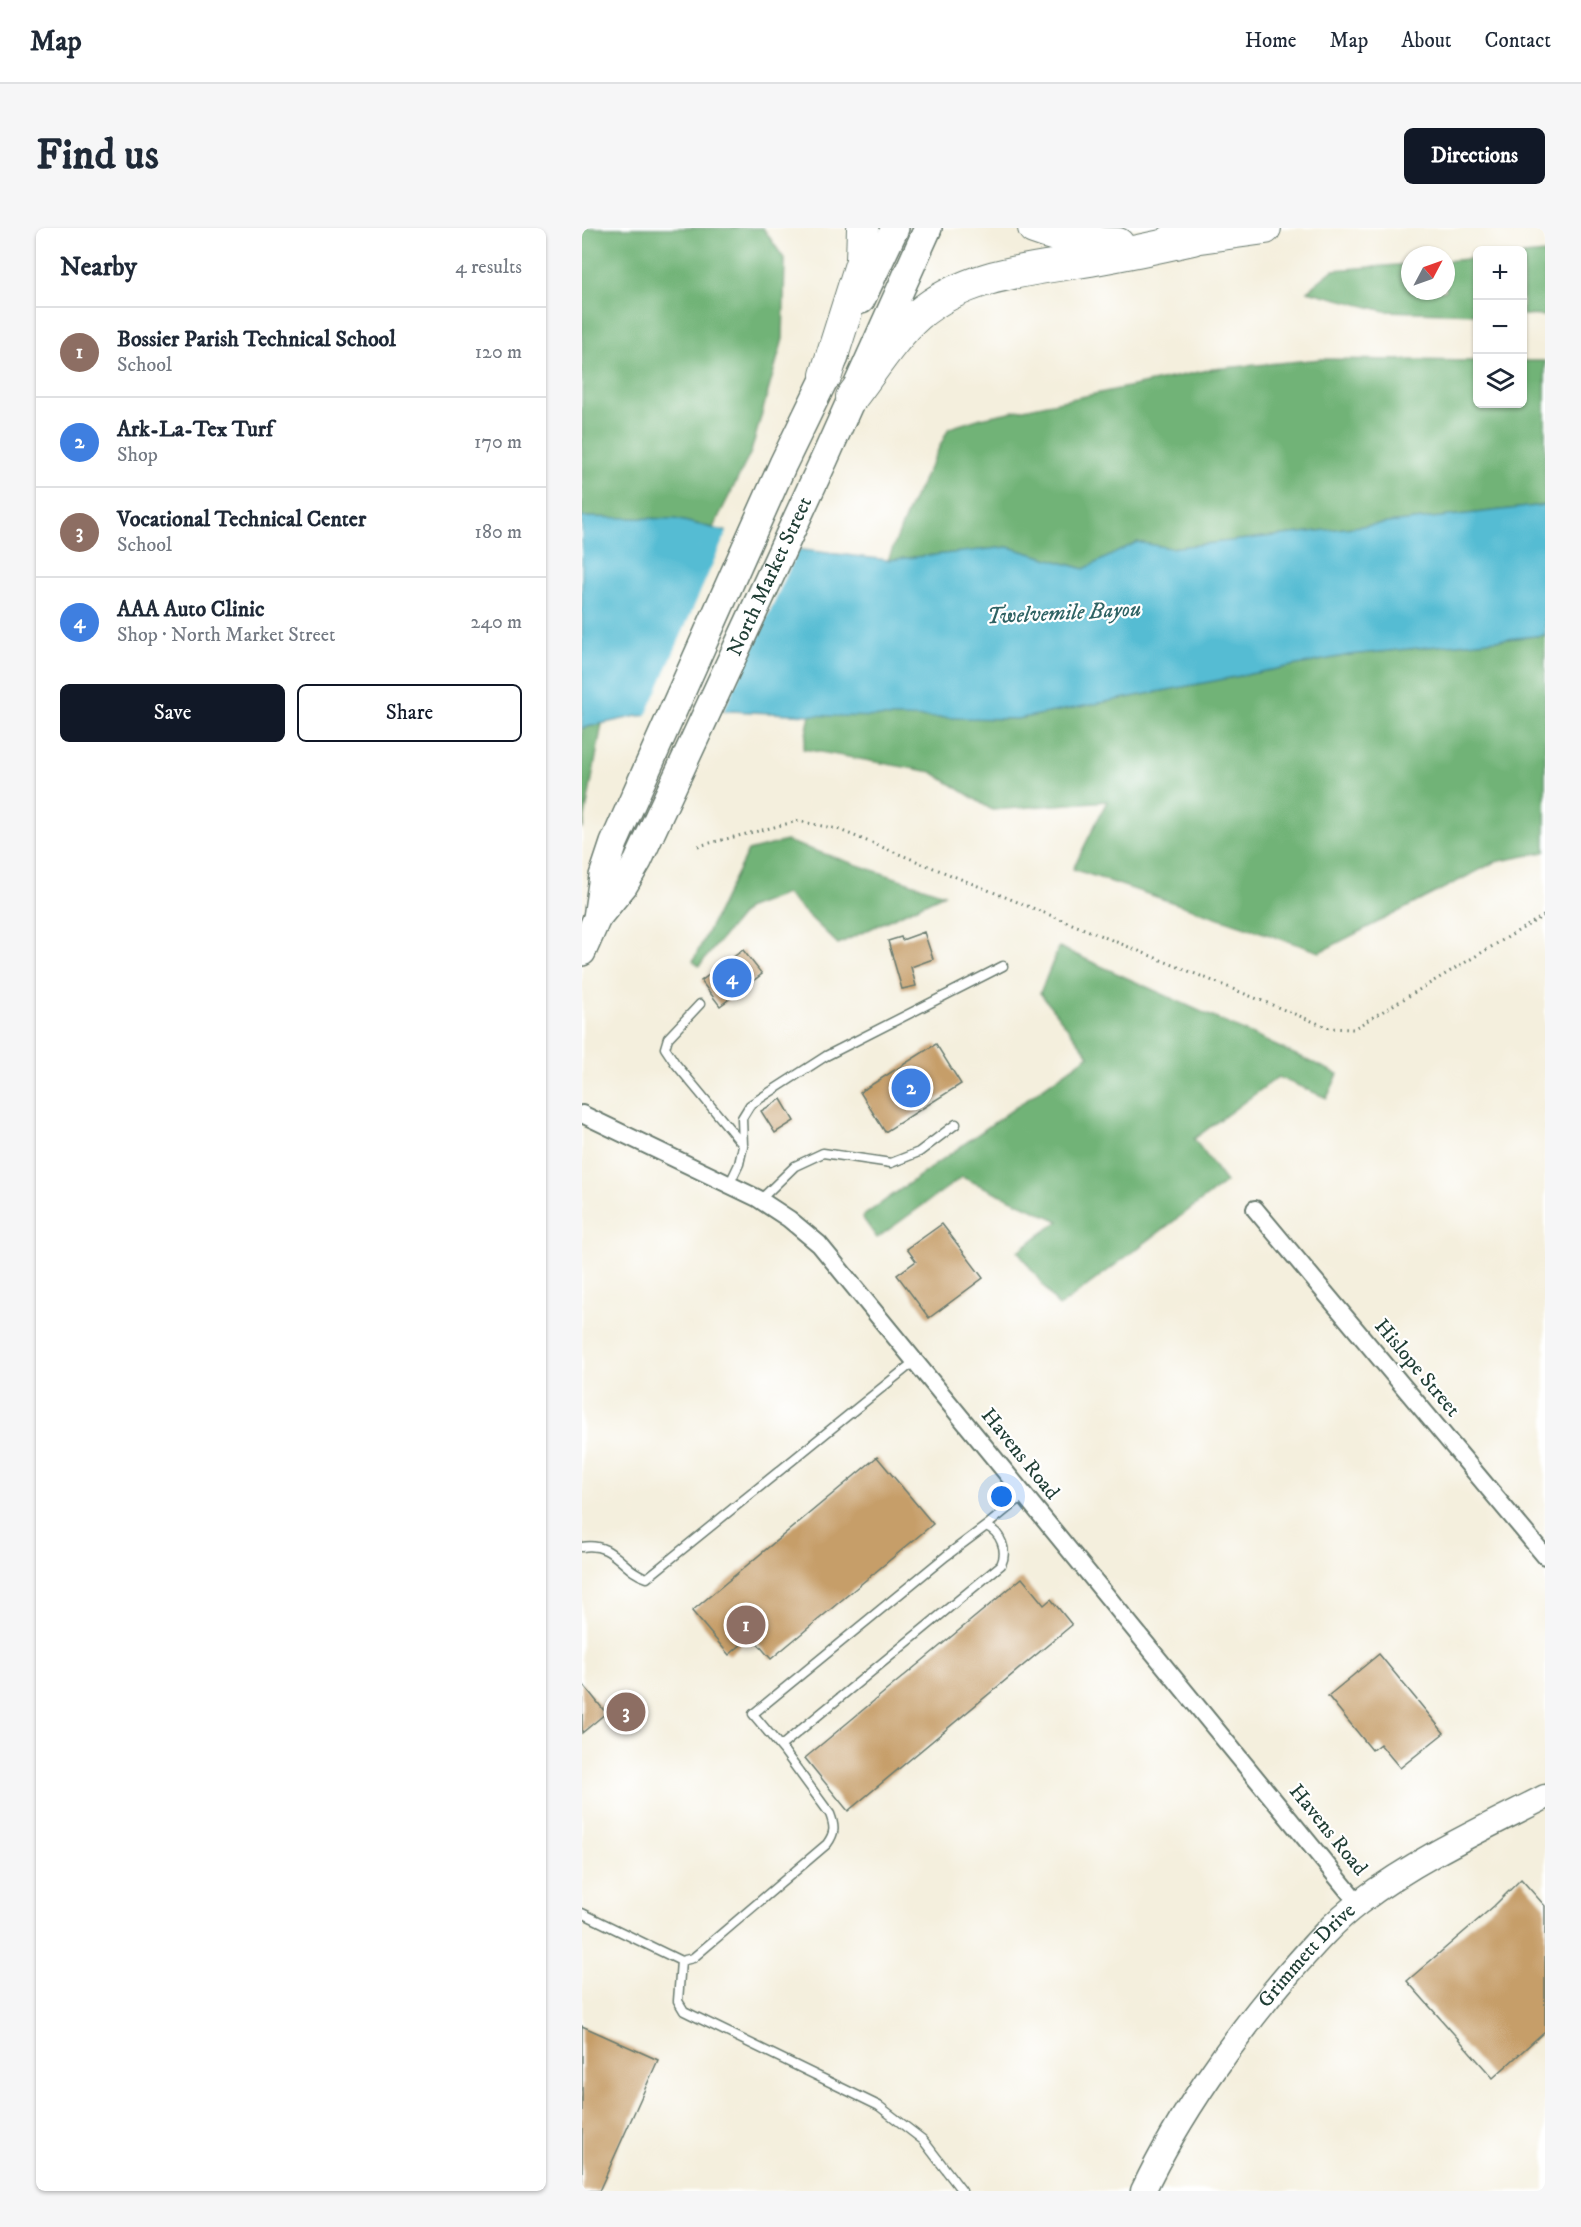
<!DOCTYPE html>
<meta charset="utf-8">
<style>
:root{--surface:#fff;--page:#f6f6f7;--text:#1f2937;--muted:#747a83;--line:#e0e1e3;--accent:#111827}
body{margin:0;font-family:"IM FELL DW Pica",serif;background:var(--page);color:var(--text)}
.controls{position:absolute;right:18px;top:18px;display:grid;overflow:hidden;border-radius:9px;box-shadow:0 2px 4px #0004}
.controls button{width:54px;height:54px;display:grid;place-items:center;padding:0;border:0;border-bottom:2px solid var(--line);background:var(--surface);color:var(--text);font:30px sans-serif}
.compass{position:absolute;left:819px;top:18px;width:54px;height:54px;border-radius:50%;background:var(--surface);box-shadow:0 2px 4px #0004;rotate:49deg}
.you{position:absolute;left:420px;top:1269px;width:21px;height:21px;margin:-15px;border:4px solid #fff;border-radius:50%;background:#1a73e8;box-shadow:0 0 0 9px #1a73e833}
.badge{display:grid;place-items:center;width:39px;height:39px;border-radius:50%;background:var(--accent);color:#fff;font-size:20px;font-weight:700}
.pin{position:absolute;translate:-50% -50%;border:3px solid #fff;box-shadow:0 2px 6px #0006}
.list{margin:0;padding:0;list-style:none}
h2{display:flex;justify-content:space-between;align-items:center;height:78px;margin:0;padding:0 24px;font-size:26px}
h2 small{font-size:20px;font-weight:400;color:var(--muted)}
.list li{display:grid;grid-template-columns:39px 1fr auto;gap:18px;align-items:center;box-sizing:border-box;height:90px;padding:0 24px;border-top:2px solid var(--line)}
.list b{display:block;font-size:22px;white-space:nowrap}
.list p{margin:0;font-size:20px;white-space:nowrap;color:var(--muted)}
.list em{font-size:20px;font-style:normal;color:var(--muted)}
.actions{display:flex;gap:12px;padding:18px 24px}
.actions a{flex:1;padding:14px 0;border:2px solid var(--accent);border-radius:9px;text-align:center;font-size:21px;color:var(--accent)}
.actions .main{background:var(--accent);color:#fff}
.icon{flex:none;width:33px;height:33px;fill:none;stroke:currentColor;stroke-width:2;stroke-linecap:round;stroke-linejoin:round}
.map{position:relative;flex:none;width:963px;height:1963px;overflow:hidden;border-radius:9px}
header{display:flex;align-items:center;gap:36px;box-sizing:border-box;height:84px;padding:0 30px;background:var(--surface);border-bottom:2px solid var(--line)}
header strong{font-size:28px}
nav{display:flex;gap:33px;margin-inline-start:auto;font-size:21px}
.intro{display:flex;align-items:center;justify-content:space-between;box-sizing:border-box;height:144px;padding:0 36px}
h1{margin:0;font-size:42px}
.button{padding:15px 27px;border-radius:9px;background:var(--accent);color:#fff;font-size:21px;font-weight:700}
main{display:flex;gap:36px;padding:0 36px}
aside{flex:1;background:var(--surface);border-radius:9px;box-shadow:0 2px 4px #0004}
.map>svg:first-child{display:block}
</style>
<header>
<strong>Map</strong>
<nav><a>Home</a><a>Map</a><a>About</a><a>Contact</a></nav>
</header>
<div class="intro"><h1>Find us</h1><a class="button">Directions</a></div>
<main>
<aside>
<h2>Nearby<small>4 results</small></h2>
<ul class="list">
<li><span class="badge" style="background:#8d6e63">1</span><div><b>Bossier Parish Technical School</b><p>School</p></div><em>120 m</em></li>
<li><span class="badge" style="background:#3f7fe0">2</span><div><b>Ark-La-Tex Turf</b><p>Shop</p></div><em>170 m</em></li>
<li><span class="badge" style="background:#8d6e63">3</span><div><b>Vocational Technical Center</b><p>School</p></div><em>180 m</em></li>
<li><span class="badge" style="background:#3f7fe0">4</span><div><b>AAA Auto Clinic</b><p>Shop · North Market Street</p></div><em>240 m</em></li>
</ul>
<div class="actions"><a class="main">Save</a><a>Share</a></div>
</aside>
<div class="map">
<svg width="963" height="1963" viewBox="0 0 963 1963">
<rect width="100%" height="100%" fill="#fff"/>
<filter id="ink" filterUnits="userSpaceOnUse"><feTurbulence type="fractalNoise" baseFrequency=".0167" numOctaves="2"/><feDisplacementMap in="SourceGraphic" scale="12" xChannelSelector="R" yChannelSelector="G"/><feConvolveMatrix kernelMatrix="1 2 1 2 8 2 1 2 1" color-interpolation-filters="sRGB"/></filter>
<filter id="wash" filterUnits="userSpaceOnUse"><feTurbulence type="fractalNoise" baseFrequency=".008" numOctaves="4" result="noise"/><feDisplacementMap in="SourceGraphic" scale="24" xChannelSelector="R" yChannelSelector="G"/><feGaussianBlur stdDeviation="1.35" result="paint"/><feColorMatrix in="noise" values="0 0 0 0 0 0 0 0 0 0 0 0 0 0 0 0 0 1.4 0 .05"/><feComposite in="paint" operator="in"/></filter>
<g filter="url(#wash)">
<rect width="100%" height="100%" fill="#f4efdd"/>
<path fill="#71b377" stroke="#487856" stroke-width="1.5" d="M 0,0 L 181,0 L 203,32 L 201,111 L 169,224 L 131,300 L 93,291 L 0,289 Z
M 963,25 L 963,88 L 941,87 L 941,27 Z
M 895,30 L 895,86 L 803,83 L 725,63 L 751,42 L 828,36 L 828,63 L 864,63 L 864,33 Z
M 740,131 L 895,133 L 896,176 L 940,176 L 941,133 L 963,133 L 963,277 L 588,320 L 555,314 L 503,341 L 426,319 L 306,332 L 328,278 L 367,200 L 399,190 L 631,141 Z
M 963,407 L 963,624 L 913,634 L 738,724 L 491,641 L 525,573 L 410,582 L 350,544 L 221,521 L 228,487 L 435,491 L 767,427 Z
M 20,496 L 1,600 L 0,600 L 0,500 Z
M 204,613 L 362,666 L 256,716 L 204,666 L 164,681 L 117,738 L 111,733 L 166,623 Z
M 477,719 L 756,846 L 745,870 L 696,849 L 612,911 L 644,954 L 477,1079 L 436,1023 L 477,993 L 380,949 L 295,1010 L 280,989 L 507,827 L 458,765 Z"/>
<path fill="#55bcd3" stroke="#3a7c84" stroke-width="1.5" d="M 963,277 L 963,407 L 767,427 L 435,491 L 250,488 L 149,483 L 55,488 L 0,500 L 0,289 L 93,291 L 221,322 L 306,332 L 426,319 L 502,341 L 555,314 L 588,320 Z"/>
<path fill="#f4efdd" d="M 146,301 L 218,318 L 140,486 L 63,490 Z"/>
<g id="blocks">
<path fill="#c69e69" d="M 342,704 L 351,731 L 329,739 L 334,758 L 320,761 L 306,713 L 319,709 L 320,712 Z
M 161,722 L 180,746 L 138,778 L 119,753 Z
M 354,816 L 379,856 L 303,904 L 278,864 Z
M 199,871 L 212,893 L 193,905 L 179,883 Z
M 360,996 L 401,1050 L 347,1090 L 315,1047 L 334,1033 L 325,1021 Z
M 295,1229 L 351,1296 L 189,1431 L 169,1408 L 147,1427 L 110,1383 Z
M 440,1350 L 462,1377 L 469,1371 L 490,1397 L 266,1583 L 223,1530 Z
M 797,1426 L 862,1505 L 818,1540 L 798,1516 L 790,1522 L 746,1468 Z
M 0,1455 L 24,1485 L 0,1505 Z
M 939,1651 L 963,1678 L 963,1803 L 911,1850 L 825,1753 L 912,1678 Z
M 0,1798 L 76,1832 L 17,1963 L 0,1963 Z"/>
</g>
</g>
<g filter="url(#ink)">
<use href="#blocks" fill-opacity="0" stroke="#6a7b6f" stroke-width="1.5"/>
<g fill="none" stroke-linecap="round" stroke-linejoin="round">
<defs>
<path id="service" d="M 118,776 L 86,810 L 83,820 L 93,835 L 161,917
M 147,957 L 157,936 L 161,918 L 160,890 L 168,877 L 244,828 L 421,738
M 178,972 L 213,938 L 241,925 L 309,935 L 337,924 L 374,896
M 404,1298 L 442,1267
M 0,1319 C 32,1313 40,1343 65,1350 L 333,1133
M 0,1685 L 99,1733 L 111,1730 L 245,1616 C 253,1605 253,1599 248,1586 L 202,1523 L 171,1486 L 364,1328 L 404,1298 C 419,1304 426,1323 419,1337 L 199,1518
M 99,1733 L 96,1773 L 102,1783 L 297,1878 L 341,1912 L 380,1963"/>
<path id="minor" d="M 0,886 L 175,970 L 207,991 L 237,1016 L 776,1675
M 673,981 L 963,1328"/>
<g id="secondary">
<path id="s1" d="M 561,1963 C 597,1887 653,1808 707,1745 C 729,1720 751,1694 778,1674 C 835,1631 900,1601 963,1569"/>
</g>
<g id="primary">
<path d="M 279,72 L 313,0"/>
<path id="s2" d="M 15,690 L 42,657 L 56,633 L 242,232 L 346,0"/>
<path d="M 0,724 L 15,690 L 21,648 L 32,615 L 201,236 L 253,129"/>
</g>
<path id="motorway" d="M 452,0 C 479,10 507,16 536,16
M 589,13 L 683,0
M 244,147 L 280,33 L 281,0
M 270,169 C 290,143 312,108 336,87 C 384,46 448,42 508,32 C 542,26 576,19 611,11"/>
</defs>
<use href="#service" stroke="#6a7b6f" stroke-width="11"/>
<use href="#minor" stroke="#6a7b6f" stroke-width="20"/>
<use href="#secondary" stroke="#6a7b6f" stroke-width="27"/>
<use href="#primary" stroke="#6a7b6f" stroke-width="30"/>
<use href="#motorway" stroke="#6a7b6f" stroke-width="34"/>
<path stroke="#6a7b6f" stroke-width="3" stroke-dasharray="1.5 4.5" stroke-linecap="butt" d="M 116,618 L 216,593 L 255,601 L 747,800 L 771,801 L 963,687"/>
<use href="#service" stroke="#fff" stroke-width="8"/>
<use href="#minor" stroke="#fff" stroke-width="16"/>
<use href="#secondary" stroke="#fff" stroke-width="24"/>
<use href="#primary" stroke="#fff" stroke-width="27"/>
<use href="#motorway" stroke="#fff" stroke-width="32"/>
</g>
</g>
<g text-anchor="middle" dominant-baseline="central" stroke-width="4.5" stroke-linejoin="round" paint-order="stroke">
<g font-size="21" fill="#1f3d34" stroke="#fff">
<text stroke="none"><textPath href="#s2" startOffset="384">North Market Street</textPath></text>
<text transform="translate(835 1140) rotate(50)">Hislope Street</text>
<text transform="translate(438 1226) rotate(51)">Havens Road</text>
<text transform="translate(746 1602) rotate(51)">Havens Road</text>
<text stroke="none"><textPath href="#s1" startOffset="288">Grimmett Drive</textPath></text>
</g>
<g font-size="22" font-style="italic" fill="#2f6364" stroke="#fff">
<text transform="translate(482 385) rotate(-3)">Twelvemile Bayou</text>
</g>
</g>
</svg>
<div class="controls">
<button>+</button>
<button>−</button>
<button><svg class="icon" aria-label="layers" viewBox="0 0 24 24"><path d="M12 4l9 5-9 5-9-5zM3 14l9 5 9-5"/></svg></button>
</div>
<svg class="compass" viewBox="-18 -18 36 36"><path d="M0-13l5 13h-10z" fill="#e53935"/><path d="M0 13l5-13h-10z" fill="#747a83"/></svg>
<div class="you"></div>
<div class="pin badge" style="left:164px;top:1397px;background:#8d6e63">1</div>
<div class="pin badge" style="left:329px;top:860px;background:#3f7fe0">2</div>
<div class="pin badge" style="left:44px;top:1484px;background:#8d6e63">3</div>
<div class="pin badge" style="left:150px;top:750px;background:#3f7fe0">4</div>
</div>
</main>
